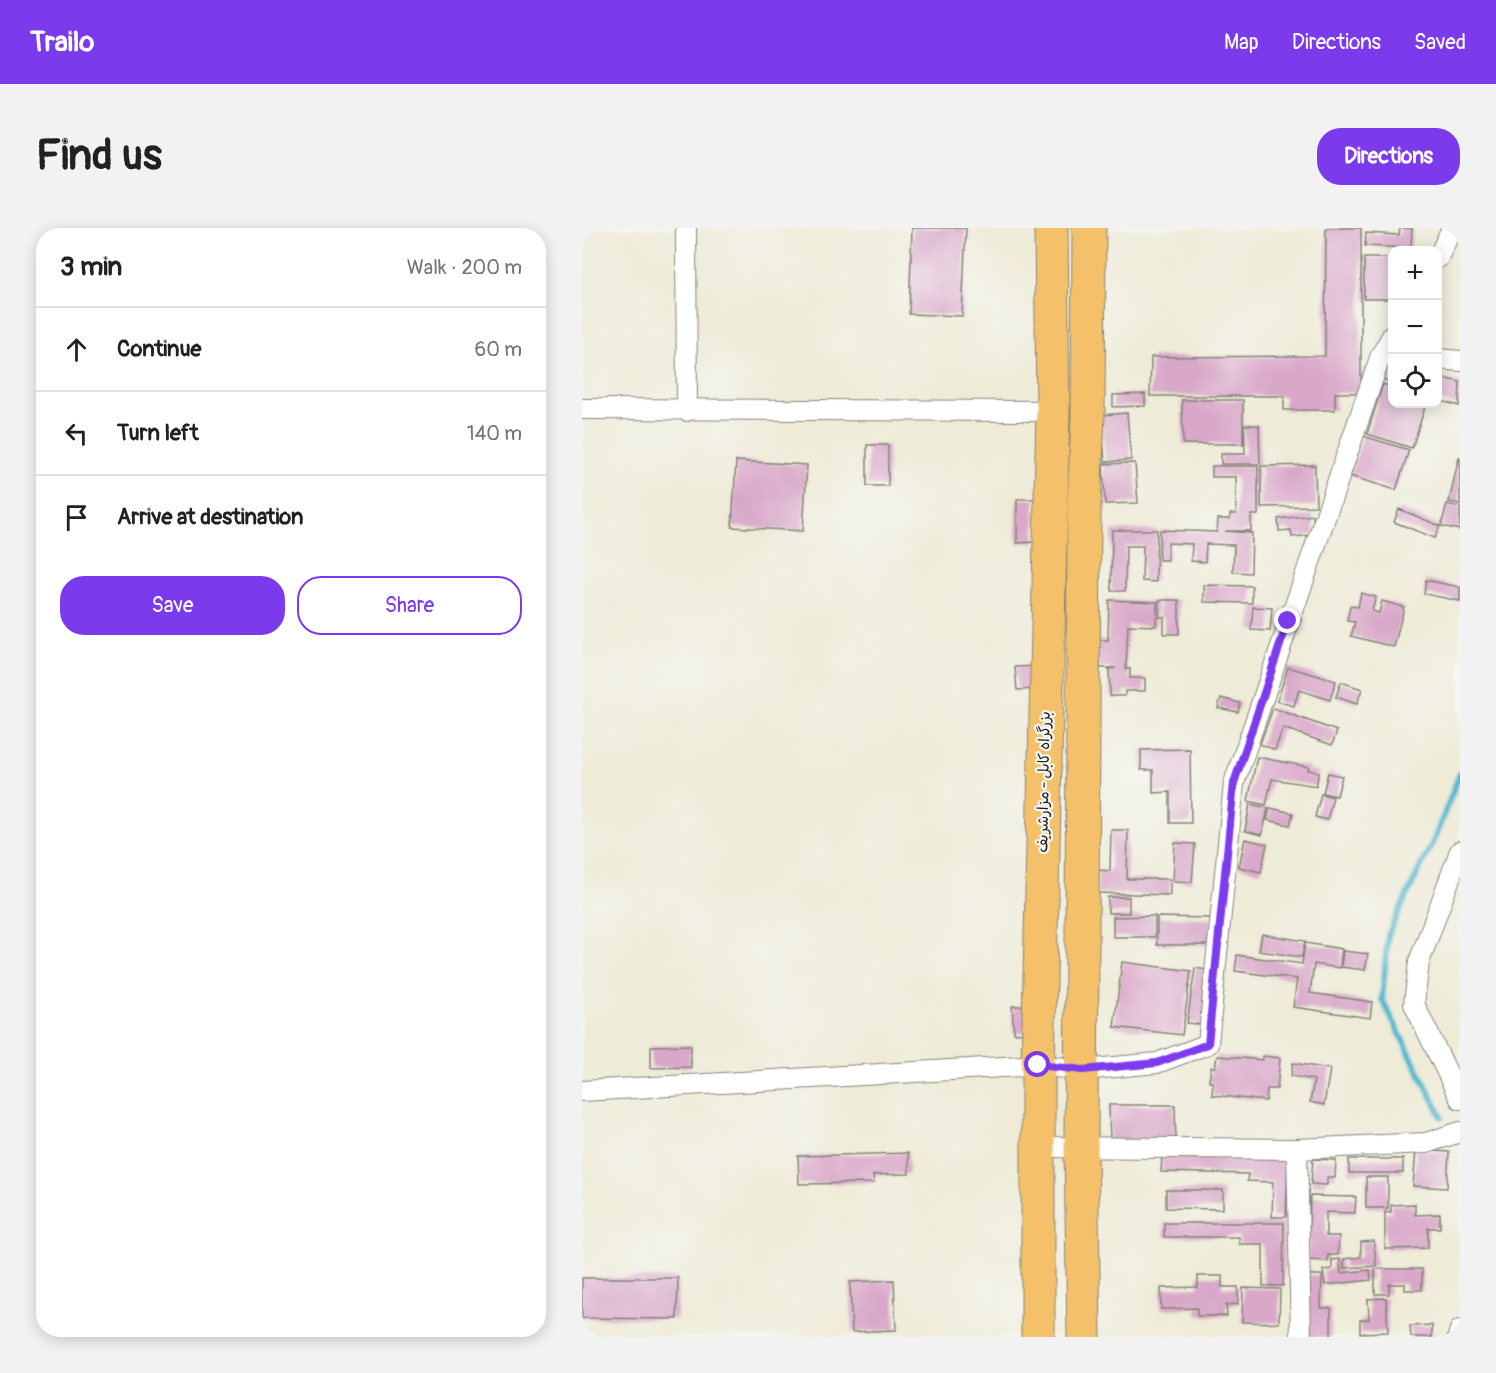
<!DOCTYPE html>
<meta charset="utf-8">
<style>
:root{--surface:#fff;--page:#f2f2f2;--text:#202124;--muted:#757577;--line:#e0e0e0;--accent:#7c3aed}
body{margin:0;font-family:Pangolin,"Playpen Sans Arabic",sans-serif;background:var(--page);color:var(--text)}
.controls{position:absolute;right:18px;top:18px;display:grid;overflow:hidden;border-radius:12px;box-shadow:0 3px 15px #0003}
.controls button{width:54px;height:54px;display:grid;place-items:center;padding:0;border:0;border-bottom:2px solid var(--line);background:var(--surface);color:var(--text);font:30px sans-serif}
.stop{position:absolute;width:18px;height:18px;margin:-14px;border:4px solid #7c3aed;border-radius:50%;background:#fff}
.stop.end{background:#7c3aed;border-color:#fff;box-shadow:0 2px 6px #0008}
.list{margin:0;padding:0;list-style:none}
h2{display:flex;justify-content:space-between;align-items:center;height:78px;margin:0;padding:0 24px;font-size:26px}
h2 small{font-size:20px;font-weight:400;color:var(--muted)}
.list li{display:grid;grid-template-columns:39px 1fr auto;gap:18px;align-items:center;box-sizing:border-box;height:84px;padding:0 24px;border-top:2px solid var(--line)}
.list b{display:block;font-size:22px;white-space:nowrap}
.list em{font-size:20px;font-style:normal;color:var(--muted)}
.actions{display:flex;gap:12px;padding:18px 24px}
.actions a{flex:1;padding:14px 0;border:2px solid var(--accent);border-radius:24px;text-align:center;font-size:21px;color:var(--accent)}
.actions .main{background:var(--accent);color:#fff}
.icon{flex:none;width:33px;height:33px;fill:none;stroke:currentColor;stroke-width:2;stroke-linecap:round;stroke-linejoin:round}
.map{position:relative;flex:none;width:878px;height:1109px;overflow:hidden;border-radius:24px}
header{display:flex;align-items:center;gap:36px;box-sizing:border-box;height:84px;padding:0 30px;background:var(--accent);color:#fff}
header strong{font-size:28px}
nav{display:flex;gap:33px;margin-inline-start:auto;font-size:21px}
.intro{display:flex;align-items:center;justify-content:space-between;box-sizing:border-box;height:144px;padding:0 36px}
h1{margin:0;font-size:42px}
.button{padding:15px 27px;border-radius:24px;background:var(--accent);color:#fff;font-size:21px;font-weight:700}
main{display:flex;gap:36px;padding:0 36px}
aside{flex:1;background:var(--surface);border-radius:24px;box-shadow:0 3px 15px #0003}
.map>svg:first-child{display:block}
</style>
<header>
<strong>Trailo</strong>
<nav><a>Map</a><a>Directions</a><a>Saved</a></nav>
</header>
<div class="intro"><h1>Find us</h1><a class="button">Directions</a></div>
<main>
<aside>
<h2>3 min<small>Walk · 200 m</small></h2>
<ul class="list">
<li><svg class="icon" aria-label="ahead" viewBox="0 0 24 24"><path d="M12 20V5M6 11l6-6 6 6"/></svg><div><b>Continue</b></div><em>60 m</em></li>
<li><svg class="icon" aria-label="left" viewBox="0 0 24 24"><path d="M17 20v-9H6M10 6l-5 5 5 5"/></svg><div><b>Turn left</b></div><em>140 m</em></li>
<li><svg class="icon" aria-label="arrive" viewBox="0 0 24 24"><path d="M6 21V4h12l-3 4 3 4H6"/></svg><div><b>Arrive at destination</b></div></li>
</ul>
<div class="actions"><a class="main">Save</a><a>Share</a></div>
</aside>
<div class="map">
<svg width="878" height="1109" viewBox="0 0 878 1109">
<rect width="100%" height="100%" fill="#f6f6f2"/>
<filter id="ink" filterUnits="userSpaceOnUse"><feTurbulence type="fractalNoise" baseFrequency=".0167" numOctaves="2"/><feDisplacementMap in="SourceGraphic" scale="12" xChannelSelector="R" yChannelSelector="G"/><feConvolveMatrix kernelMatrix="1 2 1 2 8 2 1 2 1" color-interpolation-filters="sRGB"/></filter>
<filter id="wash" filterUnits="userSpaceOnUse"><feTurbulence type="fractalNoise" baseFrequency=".008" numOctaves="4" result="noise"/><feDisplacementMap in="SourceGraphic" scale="24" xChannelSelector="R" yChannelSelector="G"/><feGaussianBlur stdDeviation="1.35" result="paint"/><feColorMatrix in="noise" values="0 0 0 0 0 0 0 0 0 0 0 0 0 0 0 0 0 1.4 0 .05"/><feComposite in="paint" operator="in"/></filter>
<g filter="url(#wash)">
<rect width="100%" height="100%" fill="#eeebd7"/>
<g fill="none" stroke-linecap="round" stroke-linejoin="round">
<path stroke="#50b8ce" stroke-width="6" d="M 860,889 L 800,771 L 806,707 L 853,609 L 878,545"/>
</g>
<g id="blocks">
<path fill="#d9a8c9" d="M 330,0 L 384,0 L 380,88 L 327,86 Z
M 744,0 L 779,0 L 779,165 L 753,165 L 753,182 L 702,182 L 702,168 L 568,168 L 569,129 L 743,128 Z
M 818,0 L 830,0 L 829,20 L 783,18 L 784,5 L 817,7 Z
M 782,30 L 810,30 L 810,71 L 782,71 Z
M 807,132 L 810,133 L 810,154 L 802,152 Z
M 856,149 L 878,154 L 877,178 L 856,172 Z
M 801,156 L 810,159 L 810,176 L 844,176 L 830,220 L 785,206 Z
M 563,166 L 563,178 L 531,179 L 531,167 Z
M 600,172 L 661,172 L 661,216 L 601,216 Z
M 545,185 L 549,232 L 523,234 L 519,187 Z
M 662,197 L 677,197 L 678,236 L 639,236 L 639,226 L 663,226 Z
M 781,208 L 827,222 L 814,262 L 768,248 Z
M 285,217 L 306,217 L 306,258 L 285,258 Z
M 877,229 L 878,229 L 878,276 L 867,274 Z
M 154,233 L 225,237 L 221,303 L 150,299 Z
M 553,235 L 556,275 L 523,276 L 521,236 Z
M 733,237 L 734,278 L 679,279 L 679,238 Z
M 630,238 L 676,238 L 676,287 L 669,287 L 669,303 L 643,303 L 670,305 L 669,345 L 651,344 L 652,317 L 624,316 L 623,334 L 609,333 L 610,316 L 586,315 L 586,332 L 577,332 L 578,302 L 635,304 L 636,291 L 648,291 L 648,286 L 654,286 L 654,249 L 630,249 Z
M 435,271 L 453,271 L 453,314 L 435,315 Z
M 865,276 L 878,279 L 878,302 L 859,298 Z
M 817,281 L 858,298 L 853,310 L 812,294 Z
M 731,287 L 732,307 L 710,309 L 709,302 L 697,303 L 696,291 Z
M 530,302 L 575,302 L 574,354 L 560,353 L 561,318 L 544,318 L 543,363 L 529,363 Z
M 844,352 L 878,359 L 878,373 L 842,366 Z
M 622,357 L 670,358 L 670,375 L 622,374 Z
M 779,365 L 794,369 L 790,383 L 797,385 L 800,373 L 822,379 L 812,419 L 769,408 L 773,394 L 765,393 L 768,378 L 776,379 Z
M 527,372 L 575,374 L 574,398 L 546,397 L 544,441 L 548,441 L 548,450 L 563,450 L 563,463 L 543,463 L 543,468 L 528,468 L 527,441 L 534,440 L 514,440 L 515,412 L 526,412 Z
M 577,372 L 597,372 L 597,406 L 582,406 L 582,389 L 577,389 Z
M 671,379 L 690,380 L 688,403 L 669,402 Z
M 455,438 L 456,461 L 435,462 L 433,439 Z
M 706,439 L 754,453 L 748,472 L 717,462 L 712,478 L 695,473 Z
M 759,454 L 780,461 L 775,476 L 754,469 Z
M 639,470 L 658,475 L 656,484 L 636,480 Z
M 691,480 L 755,503 L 750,517 L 701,500 L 693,522 L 678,516 Z
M 608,521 L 609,595 L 588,595 L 588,564 L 571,565 L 571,542 L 559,542 L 559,522 Z
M 675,529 L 727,539 L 726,542 L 737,544 L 734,558 L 690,551 L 684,577 L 666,573 Z
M 746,545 L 760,548 L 755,568 L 741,565 Z
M 739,566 L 751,569 L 745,592 L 733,589 Z
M 668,576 L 686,580 L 680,607 L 663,603 Z
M 688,580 L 711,585 L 708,597 L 685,592 Z
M 529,602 L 546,602 L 545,651 L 588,651 L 588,667 L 515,665 L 516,642 L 528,643 Z
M 663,611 L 685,616 L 679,644 L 657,639 Z
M 593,615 L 613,616 L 610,654 L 591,653 Z
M 526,669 L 547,669 L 547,685 L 526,685 Z
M 573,688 L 573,709 L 531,709 L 531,689 Z
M 575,689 L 630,690 L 630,717 L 575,717 Z
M 680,706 L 723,713 L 720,729 L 677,723 Z
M 723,715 L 760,721 L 758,740 L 732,736 L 728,765 L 790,774 L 788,790 L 711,779 L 715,751 L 653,743 L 655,727 L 720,736 Z
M 761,723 L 786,726 L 783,742 L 759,739 Z
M 540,734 L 609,743 L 600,807 L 532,799 Z
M 613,740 L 631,743 L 623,797 L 605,795 Z
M 430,778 L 449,778 L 450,804 L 432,805 Z
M 109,817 L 109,839 L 69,840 L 69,818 Z
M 635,828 L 681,832 L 681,828 L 698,830 L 695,861 L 685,861 L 684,873 L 630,867 L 631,854 L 627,854 L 629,839 L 633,839 Z
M 711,835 L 748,841 L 742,877 L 728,874 L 732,852 L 709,848 Z
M 527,877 L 593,877 L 594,916 L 528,916 Z
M 834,922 L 867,924 L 865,960 L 831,958 Z
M 326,925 L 327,946 L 291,947 L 292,955 L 217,956 L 216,928 Z
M 580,926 L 706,930 L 704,989 L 690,989 L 691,954 L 665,953 L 666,946 L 579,944 Z
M 731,931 L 754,932 L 753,950 L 745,949 L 745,957 L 729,956 Z
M 767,931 L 821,931 L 821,945 L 767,945 Z
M 784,949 L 806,949 L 806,980 L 784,980 Z
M 584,962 L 641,962 L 641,981 L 584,980 Z
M 728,968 L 774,969 L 773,985 L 744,984 L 744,1008 L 757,1008 L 756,1027 L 746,1027 L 746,1033 L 726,1032 Z
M 833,976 L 833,987 L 858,986 L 858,1000 L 846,1000 L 846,1020 L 803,1021 L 803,984 L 809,984 L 809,977 Z
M 582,995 L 702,995 L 701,1058 L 681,1058 L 681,1016 L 657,1016 L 657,1009 L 582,1009 Z
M 792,1013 L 794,1038 L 762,1040 L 762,1031 L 779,1029 L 779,1014 Z
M 758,1031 L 759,1045 L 788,1042 L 789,1052 L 743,1057 L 741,1042 L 750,1041 L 750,1032 Z
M 793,1041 L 840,1041 L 840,1062 L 823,1062 L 823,1056 L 807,1056 L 807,1066 L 793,1066 Z
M 726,1047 L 740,1047 L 739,1080 L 749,1080 L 749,1109 L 726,1109 Z
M 616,1048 L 640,1048 L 640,1059 L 656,1059 L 656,1076 L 644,1077 L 645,1088 L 615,1088 L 615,1080 L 579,1081 L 579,1060 L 616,1059 Z
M 0,1050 L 96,1050 L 95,1091 L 0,1090 Z
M 312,1052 L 314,1102 L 270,1104 L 268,1054 Z
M 661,1060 L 698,1061 L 697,1095 L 660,1094 Z
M 804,1070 L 806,1104 L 778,1105 L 778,1092 L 787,1091 L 786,1071 Z
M 850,1097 L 850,1109 L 829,1109 L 828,1098 Z"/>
</g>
</g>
<g filter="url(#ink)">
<use href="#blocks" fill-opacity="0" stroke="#85847a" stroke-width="1.5"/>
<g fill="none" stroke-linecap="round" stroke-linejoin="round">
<defs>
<path id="minor" d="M 104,0 L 105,183
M 856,30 L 870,0
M 799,127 L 810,108
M 856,131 L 878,133
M 0,181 L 471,183
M 878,623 L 837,734 L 832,776 L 878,871
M 0,863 L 456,837 L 501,842 L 575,835 L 626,816 L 652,555 L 799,127 L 810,128
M 456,919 L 715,921 L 844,915 L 878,904
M 715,921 L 719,1109
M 876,1109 L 878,1102"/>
<path id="trunk" d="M 456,1109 L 456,837 L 471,183 L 469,0
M 502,1109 L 499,921 L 502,279 L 506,186 L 507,0"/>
</defs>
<use href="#minor" stroke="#85847a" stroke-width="22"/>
<use href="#trunk" stroke="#85847a" stroke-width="35"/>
<use href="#minor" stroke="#fff" stroke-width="20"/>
<use href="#trunk" stroke="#f4c16b" stroke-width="33"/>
</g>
</g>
<g fill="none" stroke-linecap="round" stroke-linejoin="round" filter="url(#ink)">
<path stroke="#7c3aed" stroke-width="8" d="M 456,837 L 501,842 L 575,835 L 626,816 L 652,555 L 706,393"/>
</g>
<g text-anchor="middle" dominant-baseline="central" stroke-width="4.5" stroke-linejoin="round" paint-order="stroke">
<g font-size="15" fill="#1c1c1c" stroke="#f6f6f2">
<text transform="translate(462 554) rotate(-89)">بزرگراه کابل - مزارشریف</text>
</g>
</g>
</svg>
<div class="controls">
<button>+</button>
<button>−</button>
<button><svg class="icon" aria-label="locate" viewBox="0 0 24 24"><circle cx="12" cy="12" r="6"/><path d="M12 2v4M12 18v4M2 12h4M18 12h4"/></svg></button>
</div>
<div class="stop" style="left:456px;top:837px"></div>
<div class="stop end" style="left:706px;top:393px"></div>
</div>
</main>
